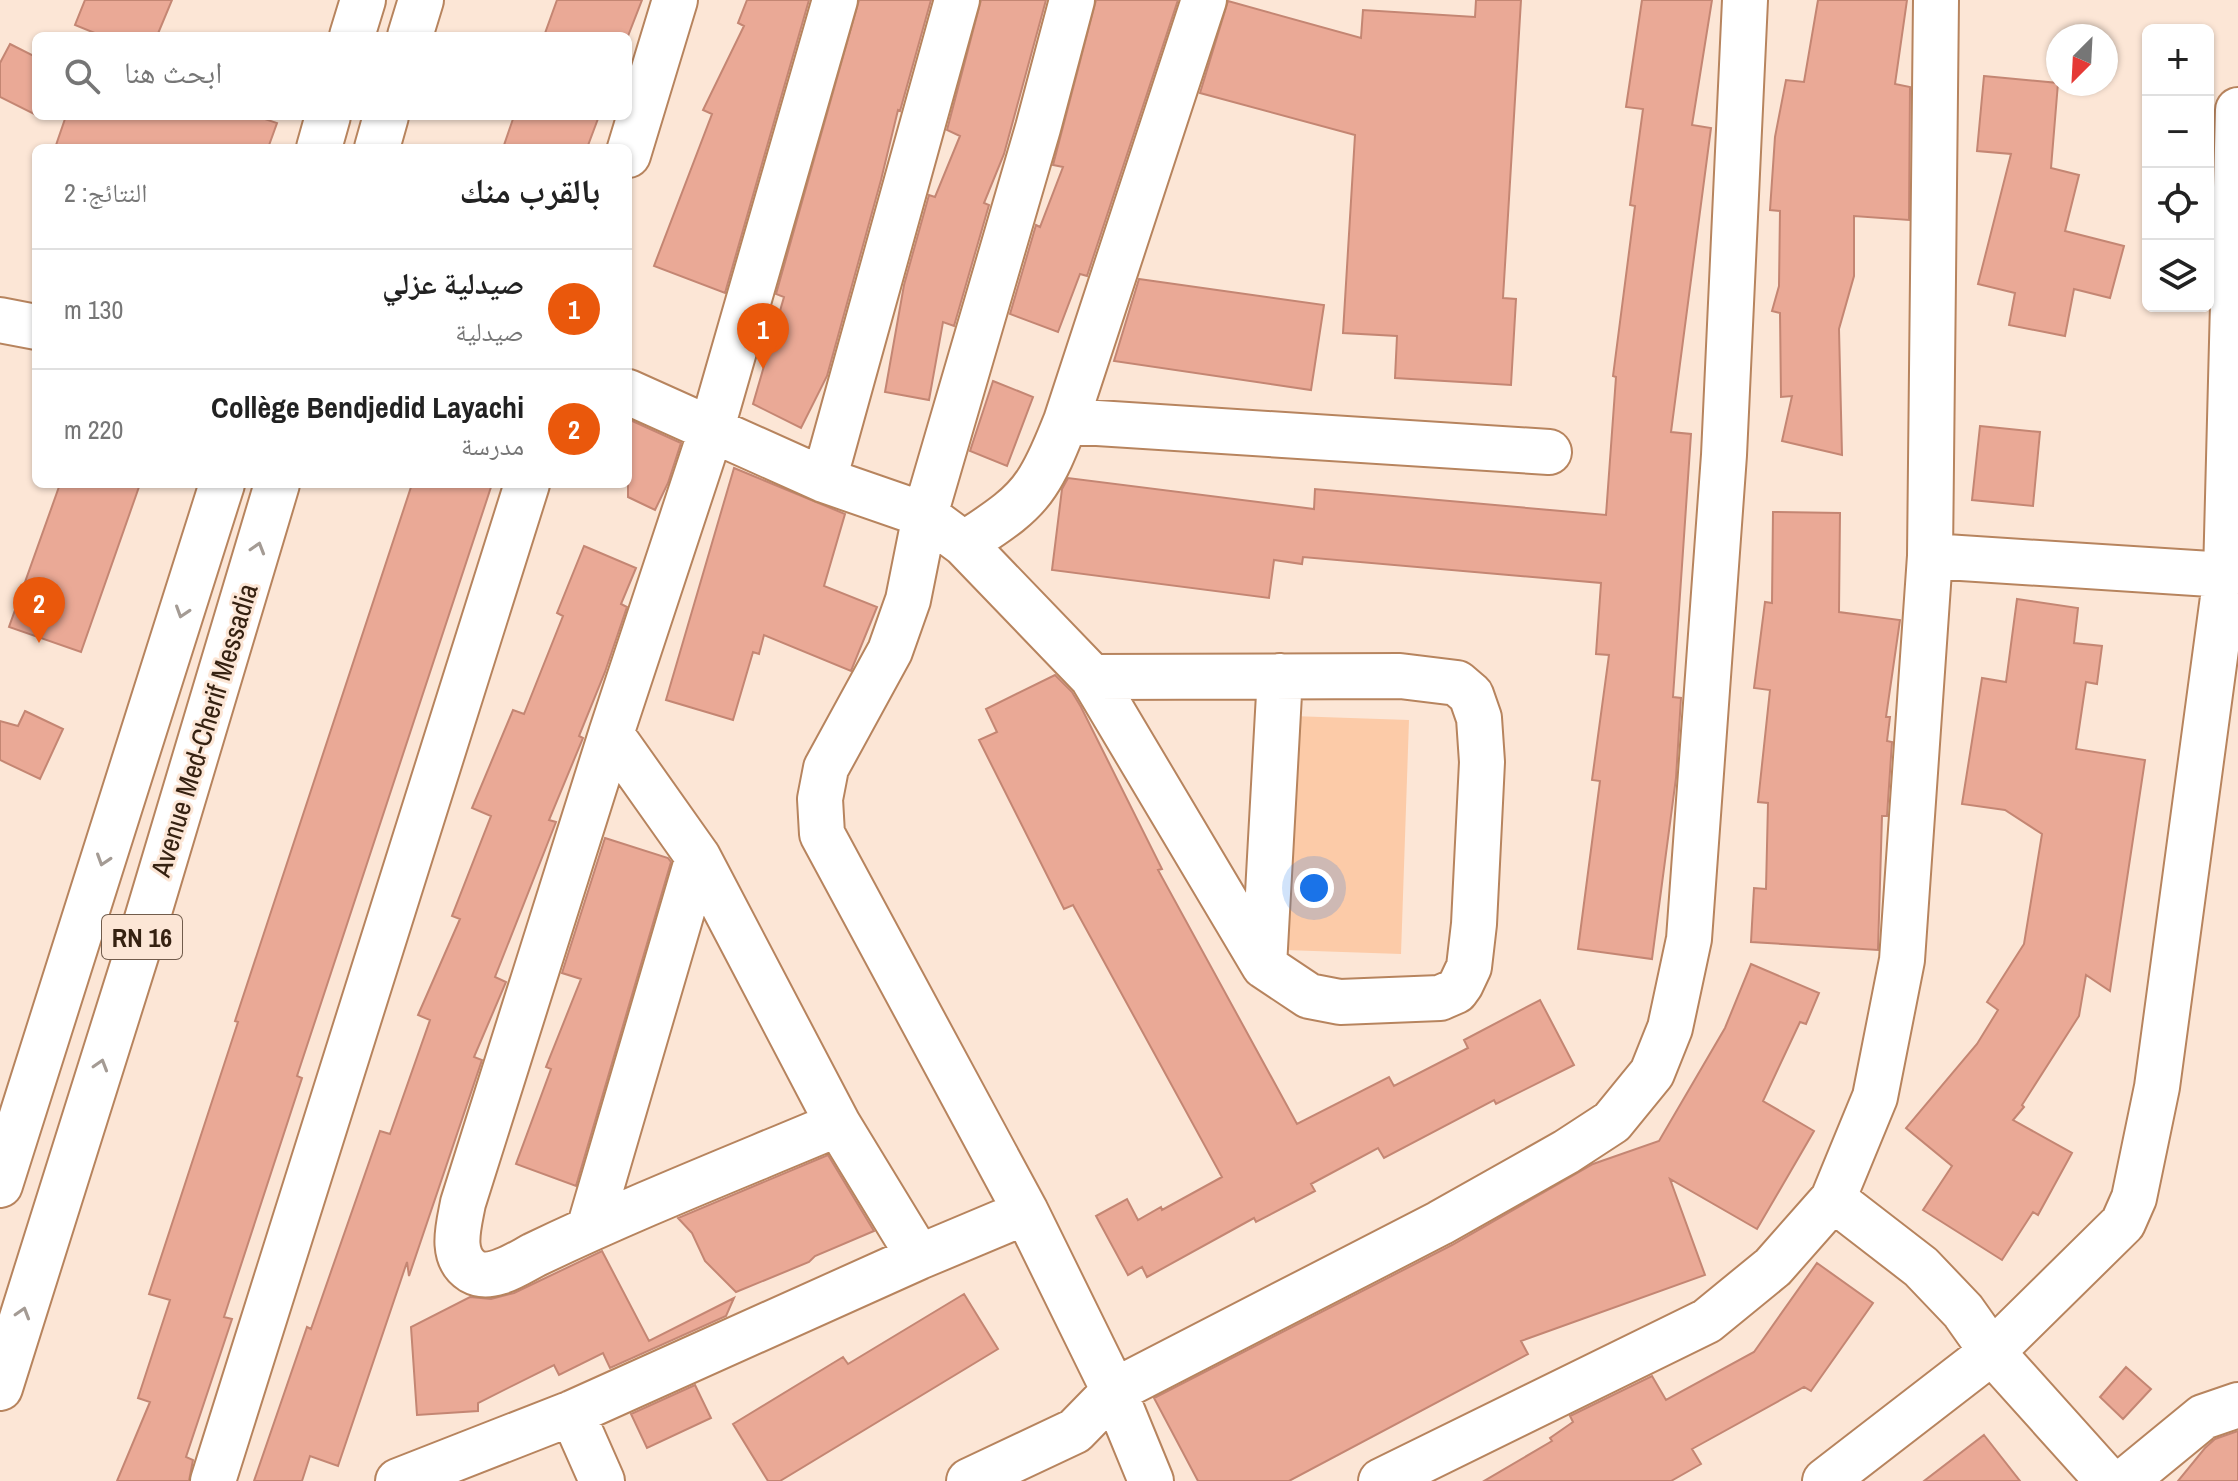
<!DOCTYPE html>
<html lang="ar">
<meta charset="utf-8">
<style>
:root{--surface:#fff;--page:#f2f2f2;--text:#222;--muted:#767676;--line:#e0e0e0;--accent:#ea580c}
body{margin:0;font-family:"Archivo Narrow","Noto Naskh Arabic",sans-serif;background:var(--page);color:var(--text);direction:rtl}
.controls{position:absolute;right:24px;top:24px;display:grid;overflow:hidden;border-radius:12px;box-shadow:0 2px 6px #0004}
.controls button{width:72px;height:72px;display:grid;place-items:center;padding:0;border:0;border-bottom:2px solid var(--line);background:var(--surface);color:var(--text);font:40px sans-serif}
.compass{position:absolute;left:2046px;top:24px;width:72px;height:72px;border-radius:50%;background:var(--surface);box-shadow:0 2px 6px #0004;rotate:204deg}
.you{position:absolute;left:1314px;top:888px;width:28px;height:28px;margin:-20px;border:6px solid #fff;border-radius:50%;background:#1a73e8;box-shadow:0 0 0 12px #1a73e833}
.badge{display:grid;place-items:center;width:52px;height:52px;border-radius:50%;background:var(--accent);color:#fff;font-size:26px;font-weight:700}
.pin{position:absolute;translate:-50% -66px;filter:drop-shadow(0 2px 4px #0008)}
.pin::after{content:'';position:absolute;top:42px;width:28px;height:24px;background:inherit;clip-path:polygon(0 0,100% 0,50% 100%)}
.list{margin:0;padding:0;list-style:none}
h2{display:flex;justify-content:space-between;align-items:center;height:104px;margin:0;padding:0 32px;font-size:34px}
h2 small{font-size:26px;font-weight:400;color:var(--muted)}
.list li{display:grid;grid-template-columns:52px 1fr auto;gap:24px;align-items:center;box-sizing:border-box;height:120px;padding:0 32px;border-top:2px solid var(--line)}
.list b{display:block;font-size:30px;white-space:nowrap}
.list p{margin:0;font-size:26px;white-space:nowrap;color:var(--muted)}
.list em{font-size:26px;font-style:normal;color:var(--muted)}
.icon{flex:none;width:44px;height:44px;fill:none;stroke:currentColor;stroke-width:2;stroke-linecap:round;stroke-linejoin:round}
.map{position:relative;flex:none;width:2238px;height:1481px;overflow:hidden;direction:ltr}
.search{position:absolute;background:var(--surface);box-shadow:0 2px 6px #0004;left:32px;top:32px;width:600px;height:88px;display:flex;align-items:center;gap:20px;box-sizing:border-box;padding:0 28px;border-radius:12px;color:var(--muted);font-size:30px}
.panel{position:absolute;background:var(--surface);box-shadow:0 2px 6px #0004;left:32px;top:144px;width:600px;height:344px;border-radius:12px;direction:rtl}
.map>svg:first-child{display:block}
</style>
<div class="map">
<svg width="2238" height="1481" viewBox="0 0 2238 1481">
<rect width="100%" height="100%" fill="#fce6d6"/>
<path fill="#fccba8" d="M 1266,715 L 1409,720 L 1401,954 L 1258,949 Z"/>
<path fill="#eaa996" stroke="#c48673" stroke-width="2" d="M 85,0 L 172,0 L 157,36 L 102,36 L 75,25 Z
M 557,0 L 642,0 L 628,36 L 544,36 Z
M 747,0 L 809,0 L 725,293 L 654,266 L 712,114 L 703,110 L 744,26 L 738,23 Z
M 859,0 L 931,0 L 900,111 L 898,110 L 881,180 L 827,376 L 801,428 L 753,404 L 784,297 L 776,294 Z
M 981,0 L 1046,0 L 1004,154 L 984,203 L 989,205 L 954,326 L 943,322 L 929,400 L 885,392 L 904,285 L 929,195 L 935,197 L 960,136 L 947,130 Z
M 1096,0 L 1178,0 L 1087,276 L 1080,274 L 1058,332 L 1010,314 L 1036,225 L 1040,227 L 1063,167 L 1053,165 Z
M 1476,0 L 1521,0 L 1503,298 L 1516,299 L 1511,385 L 1395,378 L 1397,336 L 1343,333 L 1355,135 L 1200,93 L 1228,1 L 1361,38 L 1363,10 L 1475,17 Z
M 1642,0 L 1712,0 L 1692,125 L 1711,128 L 1671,432 L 1691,434 L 1673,697 L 1681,698 L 1676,778 L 1652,959 L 1578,949 L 1600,781 L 1592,780 L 1609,655 L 1596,654 L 1601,583 L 1303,557 L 1302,564 L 1274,560 L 1269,598 L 1052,570 L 1062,489 L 1068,478 L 1314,509 L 1315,489 L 1606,515 L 1616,377 L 1613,376 L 1635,206 L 1630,205 L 1643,109 L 1626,107 Z
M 1818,0 L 1907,0 L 1895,84 L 1910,87 L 1909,220 L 1854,216 L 1854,276 L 1839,329 L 1842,455 L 1782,441 L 1792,396 L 1781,397 L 1780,313 L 1772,311 L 1779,286 L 1780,211 L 1770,210 L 1775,137 L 1786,80 L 1804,82 Z
M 10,44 L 36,57 L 36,115 L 0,97 L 0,63 Z
M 1984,76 L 2058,83 L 2051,168 L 2079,175 L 2065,231 L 2124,246 L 2110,298 L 2074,289 L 2065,336 L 2009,325 L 2015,293 L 1978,284 L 2011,154 L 1977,151 Z
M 66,116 L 256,116 L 277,123 L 268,148 L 55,148 Z
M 514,116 L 599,116 L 587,148 L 503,148 Z
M 1139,279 L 1324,305 L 1311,390 L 1114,361 Z
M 993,381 L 1033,397 L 1007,466 L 970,451 Z
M 628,419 L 681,443 L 668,483 L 655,510 L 628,497 Z
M 1980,426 L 2040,432 L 2033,506 L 1972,500 Z
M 734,468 L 845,514 L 824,586 L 877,607 L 851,671 L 764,635 L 759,654 L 753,652 L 733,720 L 666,700 Z
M 60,484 L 140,484 L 81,652 L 9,627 Z
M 412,484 L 492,484 L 297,1076 L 302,1078 L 224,1317 L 232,1319 L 186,1457 L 193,1460 L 189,1481 L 117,1481 L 150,1402 L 138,1398 L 170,1300 L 149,1294 L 238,1022 L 235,1021 Z
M 1773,512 L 1840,513 L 1839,612 L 1900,620 L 1886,717 L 1890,717 L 1887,741 L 1892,742 L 1887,816 L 1882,816 L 1878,950 L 1751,942 L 1754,888 L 1766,889 L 1768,803 L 1758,802 L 1770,690 L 1754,688 L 1765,602 L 1772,603 Z
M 584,546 L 636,568 L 621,604 L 627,607 L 605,672 L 579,736 L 583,738 L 549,820 L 556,822 L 495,977 L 506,982 L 474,1057 L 482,1060 L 409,1276 L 407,1262 L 338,1466 L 310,1456 L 302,1481 L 254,1481 L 307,1327 L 311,1329 L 380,1131 L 390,1134 L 430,1020 L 418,1015 L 460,919 L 452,916 L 491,816 L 472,808 L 513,710 L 524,714 L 563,616 L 557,613 Z
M 2017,599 L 2078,608 L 2074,643 L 2102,646 L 2097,684 L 2086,682 L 2076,749 L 2145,760 L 2110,991 L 2086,975 L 2079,1016 L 2022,1105 L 2024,1107 L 2013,1120 L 2072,1153 L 2038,1215 L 2033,1212 L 2002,1260 L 1923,1210 L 1952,1166 L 1906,1128 L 1977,1044 L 1998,1010 L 1987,1002 L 2024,944 L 2042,834 L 2005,810 L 1962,804 L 1982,678 L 2006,682 Z
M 1055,675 L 1072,692 L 1081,707 L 1162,869 L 1158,870 L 1297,1124 L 1389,1077 L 1394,1086 L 1468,1048 L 1464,1040 L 1540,1000 L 1574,1065 L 1496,1104 L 1494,1100 L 1384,1158 L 1378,1148 L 1311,1184 L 1315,1191 L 1256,1222 L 1254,1218 L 1147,1277 L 1142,1267 L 1128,1275 L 1096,1216 L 1127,1199 L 1138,1220 L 1161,1207 L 1162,1210 L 1222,1177 L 1073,905 L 1064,909 L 979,740 L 997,732 L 986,709 Z
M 25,711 L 63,729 L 40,779 L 0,760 L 0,721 L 18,726 Z
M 605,838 L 668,858 L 671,862 L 576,1186 L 516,1164 L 551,1069 L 546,1067 L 581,979 L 562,973 Z
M 1751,964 L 1819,993 L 1806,1024 L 1800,1022 L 1763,1101 L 1814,1131 L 1757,1229 L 1670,1179 L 1705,1275 L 1521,1341 L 1528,1354 L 1289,1481 L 1198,1481 L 1154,1398 L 1452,1245 L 1593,1164 L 1659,1141 L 1725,1028 Z
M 828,1155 L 874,1231 L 815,1256 L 809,1262 L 736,1292 L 705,1261 L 692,1233 L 678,1218 Z
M 602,1251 L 649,1341 L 734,1298 L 726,1316 L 610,1368 L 603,1353 L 559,1375 L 554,1365 L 478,1403 L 478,1411 L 417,1415 L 411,1327 L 470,1297 L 491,1299 L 514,1293 Z
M 1817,1263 L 1873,1303 L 1811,1391 L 1804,1387 L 1692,1449 L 1701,1464 L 1671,1481 L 1484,1481 L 1552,1441 L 1550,1438 L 1573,1422 L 1570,1416 L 1652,1376 L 1666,1400 L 1754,1352 Z
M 964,1294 L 998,1349 L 780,1481 L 768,1481 L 733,1424 L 843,1357 L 848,1364 Z
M 2126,1367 L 2151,1389 L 2123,1419 L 2100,1397 Z
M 695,1385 L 711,1418 L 647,1448 L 631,1414 Z
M 2238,1431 L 2238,1481 L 2178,1481 L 2205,1448 L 2215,1439 Z
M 1984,1435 L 2020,1481 L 1924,1481 Z"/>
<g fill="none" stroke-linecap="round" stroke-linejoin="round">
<defs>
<path id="minor" d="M 835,0 L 711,431 L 611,734 L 698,857 L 838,1124 L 919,1257
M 1072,0 L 1038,128 L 925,515 L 908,600 L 890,651 L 826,768 L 820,799 L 822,834 L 1026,1212 L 1114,1391 L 1151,1481
M 628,155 L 675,0
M 0,320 L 36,327
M 628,392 L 824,480 L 925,515 L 964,544 L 1092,677 L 1264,966 L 1309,996 L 1340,1002 L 1440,998 L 1456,991 L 1461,984 L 1469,967 L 1474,924 L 1482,762 L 1479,718 L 1471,695 L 1457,683 L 1400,676 L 1092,677
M 1066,421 L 1549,452
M 824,480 L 957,0
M 964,544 C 989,527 1019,510 1036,484 C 1049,465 1057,443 1066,421 L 1204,0
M 1930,556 L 2226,575
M 611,734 L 463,1203 C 459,1225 449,1256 472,1271 C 491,1282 517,1264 534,1255 C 634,1207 736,1167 838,1124
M 1264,966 L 1280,676
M 1833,1199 L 1921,1267 L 1963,1311 L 1992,1352 L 2108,1481
M 589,1229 L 698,857
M 572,1413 L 602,1481
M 213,1481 L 527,484
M 398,1481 L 572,1413 L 919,1257 L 1026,1212
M 969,1481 L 1075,1431 L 1114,1391 L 1440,1223 L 1566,1152 L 1612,1122 L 1652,1073 L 1670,1028 L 1689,939 L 1724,455 L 1745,0
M 1381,1481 L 1707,1321 L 1773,1267 L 1833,1199 L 1875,1097 L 1902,960 L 1930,556 L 1936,0
M 1825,1481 L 1992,1352 L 2123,1223 L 2134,1198 L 2157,1087 L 2226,575 L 2238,110
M 2125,1481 L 2203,1417 L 2238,1405"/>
<path id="trunk" d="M 352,36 L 363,0
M 410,36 L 421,0
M 319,148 L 328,116
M 377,148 L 386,116
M 0,1185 L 222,484
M 0,1388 L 138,949 L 277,484"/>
</defs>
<use href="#minor" stroke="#b7845e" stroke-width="48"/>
<use href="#trunk" stroke="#b7845e" stroke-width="48"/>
<use href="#minor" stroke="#fff" stroke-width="44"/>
<use href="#trunk" stroke="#fff" stroke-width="44"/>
</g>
<defs><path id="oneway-chevron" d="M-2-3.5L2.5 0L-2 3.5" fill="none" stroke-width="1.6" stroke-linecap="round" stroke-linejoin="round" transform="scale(2)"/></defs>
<g stroke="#a49b94">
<use href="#oneway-chevron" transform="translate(258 548) rotate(-73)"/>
<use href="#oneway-chevron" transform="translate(182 612) rotate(108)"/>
<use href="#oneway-chevron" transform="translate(103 860) rotate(108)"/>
<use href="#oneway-chevron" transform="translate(101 1065) rotate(-73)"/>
<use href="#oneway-chevron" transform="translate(23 1313) rotate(-73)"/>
</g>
<g text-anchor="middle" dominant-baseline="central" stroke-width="6" stroke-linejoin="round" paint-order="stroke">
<rect fill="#fce6d6" stroke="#715c4c" stroke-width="2" x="102" y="915" width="80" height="44" rx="6"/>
<g font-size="26" font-weight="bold" fill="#352111">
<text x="142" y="937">RN 16</text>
</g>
<g font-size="28" fill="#352111" stroke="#fce6d6">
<text transform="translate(204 730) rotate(-73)">Avenue Med-Cherif Messadia</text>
</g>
</g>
</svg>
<div class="controls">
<button>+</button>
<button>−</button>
<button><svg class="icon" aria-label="locate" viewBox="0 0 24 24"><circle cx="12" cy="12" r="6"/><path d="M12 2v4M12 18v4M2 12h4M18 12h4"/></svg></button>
<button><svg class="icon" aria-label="layers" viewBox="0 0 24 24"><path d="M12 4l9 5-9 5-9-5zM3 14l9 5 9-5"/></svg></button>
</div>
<svg class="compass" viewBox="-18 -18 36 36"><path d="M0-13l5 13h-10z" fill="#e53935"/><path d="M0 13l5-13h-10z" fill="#767676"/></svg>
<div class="you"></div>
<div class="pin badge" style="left:763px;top:369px">1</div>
<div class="pin badge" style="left:39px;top:643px">2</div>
<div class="search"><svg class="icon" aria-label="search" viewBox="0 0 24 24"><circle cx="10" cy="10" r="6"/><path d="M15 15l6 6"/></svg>ابحث هنا</div>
<section class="panel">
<h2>بالقرب منك<small>النتائج: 2</small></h2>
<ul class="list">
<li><span class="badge">1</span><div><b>صيدلية عزلي</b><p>صيدلية</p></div><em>130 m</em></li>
<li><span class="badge">2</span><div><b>Collège Bendjedid Layachi</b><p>مدرسة</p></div><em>220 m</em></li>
</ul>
</section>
</div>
